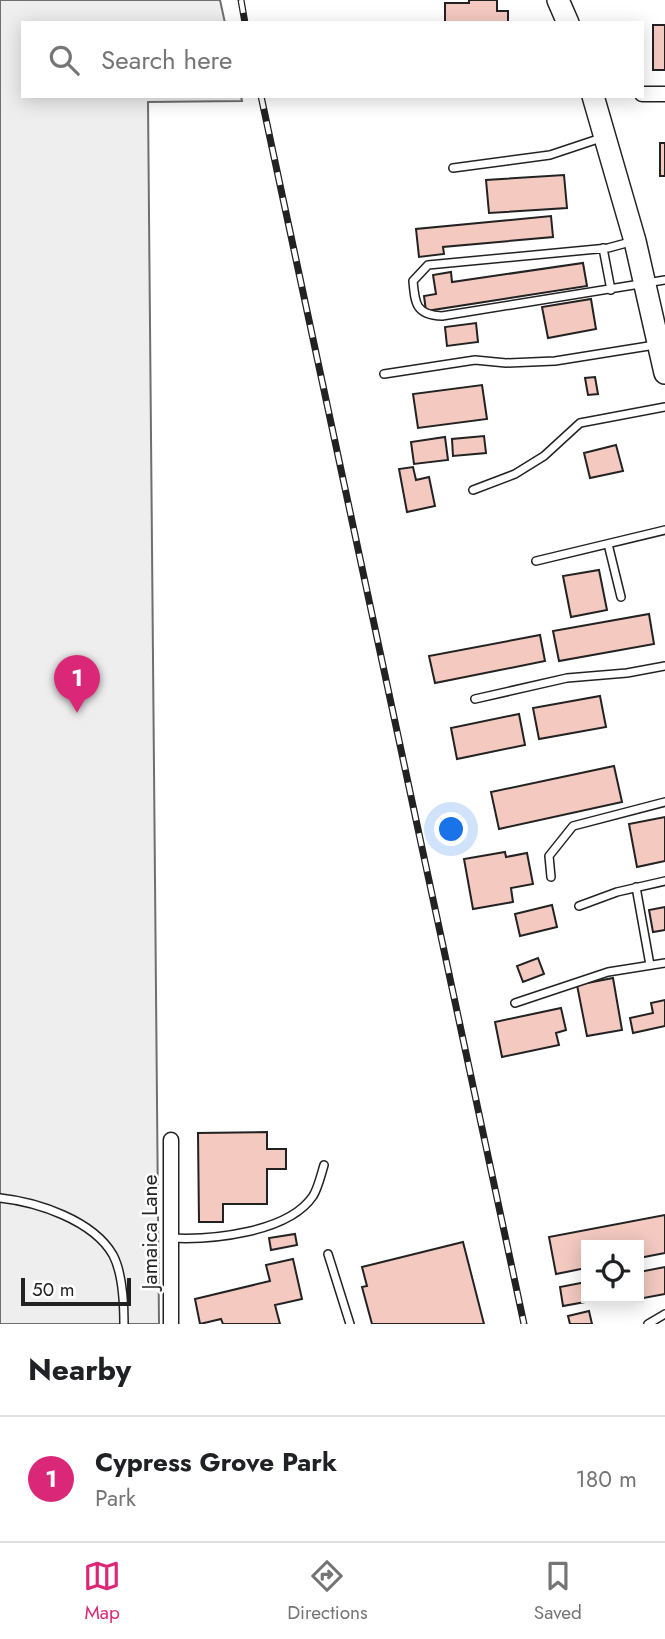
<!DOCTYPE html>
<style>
:root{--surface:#fff;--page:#f2f2f2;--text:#202124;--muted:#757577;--line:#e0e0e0;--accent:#db2777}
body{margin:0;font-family:Jost,sans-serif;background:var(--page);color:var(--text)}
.controls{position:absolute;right:21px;bottom:21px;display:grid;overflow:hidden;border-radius:0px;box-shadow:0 4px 18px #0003}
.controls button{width:63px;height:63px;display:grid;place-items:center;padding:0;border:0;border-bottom:2px solid var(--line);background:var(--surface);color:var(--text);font:35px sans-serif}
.scale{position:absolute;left:21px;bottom:18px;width:110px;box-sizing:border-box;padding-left:7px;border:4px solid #222;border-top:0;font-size:19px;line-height:24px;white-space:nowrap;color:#222;-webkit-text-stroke:5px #fff;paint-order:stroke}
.you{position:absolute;left:452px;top:830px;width:24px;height:24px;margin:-18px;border:5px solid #fff;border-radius:50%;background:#1a73e8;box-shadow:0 0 0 10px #1a73e833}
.badge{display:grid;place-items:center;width:46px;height:46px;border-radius:50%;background:var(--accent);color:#fff;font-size:23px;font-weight:700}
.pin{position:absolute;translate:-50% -58px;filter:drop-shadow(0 2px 4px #0008)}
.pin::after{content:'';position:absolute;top:37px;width:24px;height:21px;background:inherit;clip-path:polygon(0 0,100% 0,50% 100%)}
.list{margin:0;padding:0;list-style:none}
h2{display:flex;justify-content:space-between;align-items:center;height:91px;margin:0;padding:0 28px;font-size:30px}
h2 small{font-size:23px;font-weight:400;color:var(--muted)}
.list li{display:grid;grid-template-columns:46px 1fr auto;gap:21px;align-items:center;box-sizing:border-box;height:126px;padding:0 28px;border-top:2px solid var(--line)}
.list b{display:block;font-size:26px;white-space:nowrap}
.list p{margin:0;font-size:23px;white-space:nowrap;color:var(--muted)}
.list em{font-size:23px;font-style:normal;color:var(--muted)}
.icon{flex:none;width:38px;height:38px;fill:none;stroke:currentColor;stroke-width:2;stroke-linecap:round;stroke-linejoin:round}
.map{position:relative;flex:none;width:665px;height:1324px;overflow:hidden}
.search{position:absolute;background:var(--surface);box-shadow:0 4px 18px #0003;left:21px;right:21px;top:21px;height:77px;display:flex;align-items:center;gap:18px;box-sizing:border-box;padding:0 24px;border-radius:0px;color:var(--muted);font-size:26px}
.sheet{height:217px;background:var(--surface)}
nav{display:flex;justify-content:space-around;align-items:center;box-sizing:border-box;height:98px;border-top:2px solid var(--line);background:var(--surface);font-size:19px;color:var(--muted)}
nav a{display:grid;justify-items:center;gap:4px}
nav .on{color:var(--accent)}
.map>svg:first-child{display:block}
</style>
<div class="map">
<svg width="665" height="1324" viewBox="0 0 665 1324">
<rect width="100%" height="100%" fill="#fff"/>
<path fill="#eee" stroke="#6f6f6f" stroke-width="2" d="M 0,0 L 220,0 L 225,23 L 23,23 L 23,96 L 241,96 L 242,101 L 148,102 L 159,1324 L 0,1324 Z"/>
<path fill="#f3c9c0" stroke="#222" stroke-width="2" d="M 469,0 L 497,0 L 497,11 L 508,11 L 508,23 L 445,23 L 445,3 L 469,3 Z
M 653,25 L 665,25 L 665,70 L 653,70 Z
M 660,143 L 665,143 L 665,176 L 660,176 Z
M 564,175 L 567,208 L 489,213 L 486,180 Z
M 551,216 L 553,237 L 443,247 L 444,254 L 419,257 L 416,229 Z
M 583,263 L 587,286 L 426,311 L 424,296 L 436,294 L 433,275 L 451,272 L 452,282 Z
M 591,299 L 596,329 L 548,338 L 542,307 Z
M 476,323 L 478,342 L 447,346 L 445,327 Z
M 595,377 L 598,394 L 588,395 L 585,378 Z
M 482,385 L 487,419 L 418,428 L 413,394 Z
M 484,436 L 486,453 L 453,456 L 452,439 Z
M 445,437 L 448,460 L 414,464 L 411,442 Z
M 616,445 L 623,471 L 590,478 L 584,453 Z
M 413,467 L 416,480 L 429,477 L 435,506 L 407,512 L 399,469 Z
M 599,570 L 607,610 L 571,617 L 563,576 Z
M 649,614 L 654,644 L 559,661 L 553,631 Z
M 540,635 L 545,661 L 435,683 L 429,656 Z
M 600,696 L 606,727 L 539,739 L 533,708 Z
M 519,714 L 525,745 L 457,759 L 451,728 Z
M 614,766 L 622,802 L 499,829 L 491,792 Z
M 665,817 L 665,861 L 637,867 L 629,824 Z
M 505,852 L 506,857 L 527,853 L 533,884 L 511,888 L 513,902 L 473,909 L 464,859 Z
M 552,905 L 557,927 L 520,936 L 515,914 Z
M 665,907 L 665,930 L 653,932 L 649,910 Z
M 538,958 L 544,974 L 523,982 L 517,966 Z
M 613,978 L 622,1030 L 587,1036 L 577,985 Z
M 665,1000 L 665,1026 L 633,1033 L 630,1018 L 653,1013 L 651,1003 Z
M 561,1008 L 566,1030 L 556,1033 L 559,1045 L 502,1057 L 495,1022 Z
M 267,1132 L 267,1149 L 286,1149 L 286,1169 L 267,1169 L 267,1204 L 223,1204 L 223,1222 L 199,1222 L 198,1133 Z
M 665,1215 L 665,1253 L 639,1258 L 639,1245 L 586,1245 L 586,1268 L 556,1274 L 549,1237 Z
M 295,1234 L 297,1245 L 271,1250 L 269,1238 Z
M 463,1242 L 484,1324 L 372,1324 L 362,1287 L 367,1286 L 362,1267 Z
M 293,1259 L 302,1299 L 275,1305 L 280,1324 L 223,1324 L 221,1319 L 200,1324 L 195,1299 L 270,1281 L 266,1265 Z
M 665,1267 L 665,1294 L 633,1300 L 632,1298 L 639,1298 L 639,1272 Z
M 586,1282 L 586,1298 L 607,1298 L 563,1306 L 560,1287 Z
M 589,1311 L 592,1324 L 570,1324 L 568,1316 Z"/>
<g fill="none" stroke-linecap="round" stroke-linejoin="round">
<defs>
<path id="lane" d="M 453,168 L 550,155 L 601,138
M 634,241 L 608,248 L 428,265 L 413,281 C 415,304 416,315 442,316 L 665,280
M 603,248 L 611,290
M 384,374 L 475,360 L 506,363 L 555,361 L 655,345
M 473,490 L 515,474 L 544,456 L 580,423 L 665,407
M 608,544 L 621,597
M 536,561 L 665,530
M 475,699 L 567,678 L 627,673 L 665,666
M 551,877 L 549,856 L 573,826 L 665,802
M 636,887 L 650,965
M 579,906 L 617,892 L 665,881
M 515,1003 L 608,972 L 665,963
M 0,1198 C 37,1202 93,1220 113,1255 C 123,1274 124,1303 124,1324
M 171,1238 C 211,1240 288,1233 313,1196 C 318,1188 321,1175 324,1165
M 328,1254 L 350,1324
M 648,1324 L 665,1314"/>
<path id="street" d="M 642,94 L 665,94
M 171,1324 L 171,1140"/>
<path id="primary" d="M 558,0 L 568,23
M 593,96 L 635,241 L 665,373"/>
</defs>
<use href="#lane" stroke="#222" stroke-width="10"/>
<use href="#street" stroke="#222" stroke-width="17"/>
<use href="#primary" stroke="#222" stroke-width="24"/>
<use href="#lane" stroke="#fff" stroke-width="7"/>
<use href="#street" stroke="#fff" stroke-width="14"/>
<use href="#primary" stroke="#fff" stroke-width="21"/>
<defs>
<path id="rail" d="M 241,0 L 245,23
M 261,96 L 524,1324"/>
</defs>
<use href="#rail" stroke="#222" stroke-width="7"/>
<use href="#rail" stroke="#fff" stroke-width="4.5" stroke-dasharray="13" stroke-linecap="butt"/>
</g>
<g text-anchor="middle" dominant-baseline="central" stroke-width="5" stroke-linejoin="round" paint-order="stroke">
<g font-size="21" fill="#222" stroke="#fff">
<text transform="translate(150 1232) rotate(-90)">Jamaica Lane</text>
</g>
</g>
</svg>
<div class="controls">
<button><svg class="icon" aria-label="locate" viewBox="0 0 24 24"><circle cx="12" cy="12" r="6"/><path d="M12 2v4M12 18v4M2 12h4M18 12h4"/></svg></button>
</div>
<div class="scale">50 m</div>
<div class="you"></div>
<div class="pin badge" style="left:77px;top:713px">1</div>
<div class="search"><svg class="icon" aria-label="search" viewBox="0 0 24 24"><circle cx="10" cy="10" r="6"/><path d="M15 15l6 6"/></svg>Search here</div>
</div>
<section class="sheet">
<h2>Nearby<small></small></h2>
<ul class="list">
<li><span class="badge">1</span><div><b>Cypress Grove Park</b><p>Park</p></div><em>180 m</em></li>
</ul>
</section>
<nav>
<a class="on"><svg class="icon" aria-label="map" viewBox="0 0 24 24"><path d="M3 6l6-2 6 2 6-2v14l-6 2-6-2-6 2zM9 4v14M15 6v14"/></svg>Map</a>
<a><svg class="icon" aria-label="directions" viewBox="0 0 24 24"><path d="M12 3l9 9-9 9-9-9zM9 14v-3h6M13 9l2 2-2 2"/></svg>Directions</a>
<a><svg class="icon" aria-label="saved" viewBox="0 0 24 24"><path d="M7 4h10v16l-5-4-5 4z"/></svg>Saved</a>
</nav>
